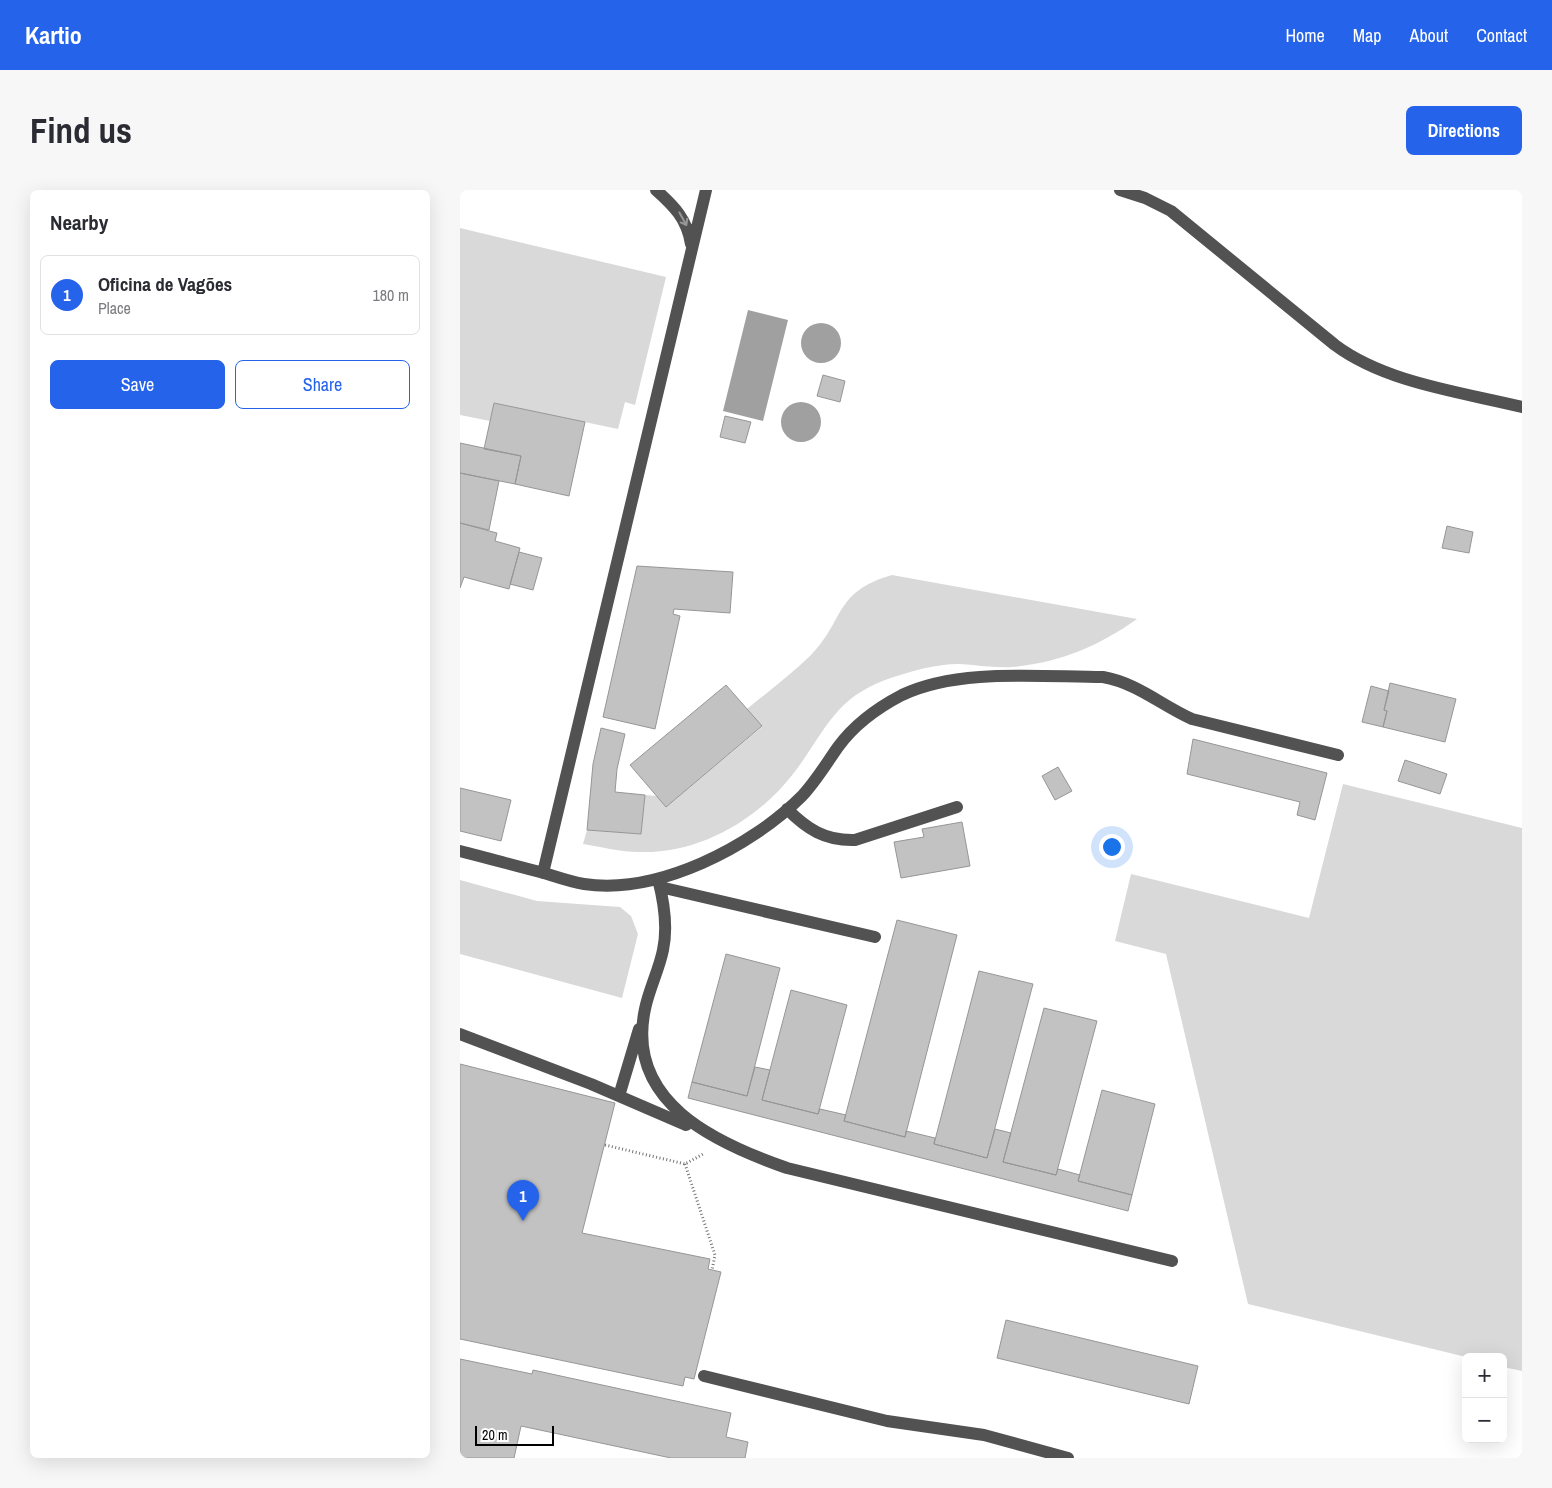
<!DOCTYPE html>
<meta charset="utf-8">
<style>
:root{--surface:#fff;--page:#f7f7f7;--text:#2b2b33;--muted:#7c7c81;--line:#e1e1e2;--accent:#2563eb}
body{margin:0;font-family:"Archivo Narrow",sans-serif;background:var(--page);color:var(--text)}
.controls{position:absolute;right:15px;bottom:15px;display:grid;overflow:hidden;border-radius:8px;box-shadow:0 5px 20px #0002}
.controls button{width:45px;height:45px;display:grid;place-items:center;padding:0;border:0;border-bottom:1px solid var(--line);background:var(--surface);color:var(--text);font:25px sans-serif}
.scale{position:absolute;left:15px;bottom:12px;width:79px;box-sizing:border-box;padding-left:5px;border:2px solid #000;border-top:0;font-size:14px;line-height:18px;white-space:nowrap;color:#000;-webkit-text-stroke:4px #fff;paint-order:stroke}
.you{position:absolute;left:651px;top:656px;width:18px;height:18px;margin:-12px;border:4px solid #fff;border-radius:50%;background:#1a73e8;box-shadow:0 0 0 8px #1a73e833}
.badge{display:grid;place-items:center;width:32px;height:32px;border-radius:50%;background:var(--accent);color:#fff;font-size:16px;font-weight:700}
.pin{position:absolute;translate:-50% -41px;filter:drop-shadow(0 1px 2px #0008)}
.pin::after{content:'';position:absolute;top:26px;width:18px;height:15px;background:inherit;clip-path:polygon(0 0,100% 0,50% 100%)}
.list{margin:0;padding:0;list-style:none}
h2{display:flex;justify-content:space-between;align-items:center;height:65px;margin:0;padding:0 20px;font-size:21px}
h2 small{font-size:16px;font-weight:400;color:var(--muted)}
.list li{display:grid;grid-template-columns:32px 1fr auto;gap:15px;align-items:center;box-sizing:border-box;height:80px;margin:0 10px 10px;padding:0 10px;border:1px solid var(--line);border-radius:8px}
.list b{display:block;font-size:19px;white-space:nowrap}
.list p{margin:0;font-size:16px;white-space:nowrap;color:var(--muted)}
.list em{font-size:16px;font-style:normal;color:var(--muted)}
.actions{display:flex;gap:10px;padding:15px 20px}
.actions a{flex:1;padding:11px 0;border:1px solid var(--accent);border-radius:8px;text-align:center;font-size:18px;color:var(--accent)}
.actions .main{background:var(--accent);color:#fff}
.map{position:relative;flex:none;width:1062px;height:1268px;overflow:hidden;border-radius:8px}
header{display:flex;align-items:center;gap:30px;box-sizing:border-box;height:70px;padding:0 25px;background:var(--accent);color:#fff}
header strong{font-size:24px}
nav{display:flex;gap:28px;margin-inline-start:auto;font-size:18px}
.intro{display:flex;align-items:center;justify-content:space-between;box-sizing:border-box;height:120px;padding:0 30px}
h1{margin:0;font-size:35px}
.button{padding:12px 22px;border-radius:8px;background:var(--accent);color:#fff;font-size:18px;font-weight:700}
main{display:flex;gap:30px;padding:0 30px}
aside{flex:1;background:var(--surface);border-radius:8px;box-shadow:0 5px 20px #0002}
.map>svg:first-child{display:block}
</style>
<header>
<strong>Kartio</strong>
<nav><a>Home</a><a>Map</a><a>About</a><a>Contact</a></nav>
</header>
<div class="intro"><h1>Find us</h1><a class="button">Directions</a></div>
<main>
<aside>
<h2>Nearby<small></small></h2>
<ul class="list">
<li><span class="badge">1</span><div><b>Oficina de Vagões</b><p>Place</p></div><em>180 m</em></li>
</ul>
<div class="actions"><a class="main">Save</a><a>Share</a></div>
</aside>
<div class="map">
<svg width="1062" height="1268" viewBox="0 0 1062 1268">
<rect width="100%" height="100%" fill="#fff"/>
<path fill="#d9d9d9" d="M 0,38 L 206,87 L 175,215 L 165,212 L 158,239 L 34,213 L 30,231 L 0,225 Z
M 432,385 L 677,429 C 639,456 599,473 552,477 C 534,478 516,475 499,474 C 474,474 448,482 425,490 C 377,508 366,538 339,576 C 303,627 242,664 179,662 C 160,662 142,657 123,654 L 127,640 L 181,644 L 185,605 L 197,606 L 206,617 L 302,537 L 287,519 C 308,502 330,485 350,466 C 385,431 373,402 432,385 Z
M 883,594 L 1062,638 L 1062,1181 L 1043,1177 L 1043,1167 L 1006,1167 L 788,1114 L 706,764 L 655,751 L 671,684 L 849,728 Z
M 0,690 L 77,711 L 160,717 L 171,726 L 178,744 L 162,808 L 0,764 Z"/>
<path fill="#a0a0a0" d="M 288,120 L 328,130 L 303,231 L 263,221 Z
M341 153a20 20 0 1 1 40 0a20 20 0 1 1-40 0Z
M321 232a20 20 0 1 1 40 0a20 20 0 1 1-40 0Z"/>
<path fill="#c2c2c2" stroke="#969696" d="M 363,185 L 385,191 L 380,212 L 357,206 Z
M 34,213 L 125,232 L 109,306 L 55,294 L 61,266 L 24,259 Z
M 265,226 L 291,232 L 285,253 L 260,247 Z
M 0,253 L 61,266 L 55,294 L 0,283 Z
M 0,283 L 39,291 L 29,340 L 0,333 Z
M 0,333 L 37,343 L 35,351 L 60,358 L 49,399 L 4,387 L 0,398 Z
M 987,336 L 1013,342 L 1009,363 L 982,358 Z
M 59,362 L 82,368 L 73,400 L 50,394 Z
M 177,376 L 273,382 L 270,423 L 214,419 L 213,424 L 220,426 L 195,539 L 143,527 Z
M 930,493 L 996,509 L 985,552 L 923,537 L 927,521 L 924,520 Z
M 266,495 L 302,536 L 206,617 L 170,575 Z
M 911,496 L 929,501 L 924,520 L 927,521 L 923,537 L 902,532 Z
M 141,538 L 165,544 L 157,579 L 155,602 L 185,605 L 181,644 L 127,640 L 133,574 Z
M 733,549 L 867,583 L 855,630 L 837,625 L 840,612 L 727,584 Z
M 945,570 L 987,584 L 980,604 L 938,591 Z
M 598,577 L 612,601 L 595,610 L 582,586 Z
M 0,598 L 51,610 L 41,651 L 0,641 Z
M 502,632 L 510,676 L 441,688 L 434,652 L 464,647 L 462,639 Z
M 437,730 L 497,745 L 445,947 L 384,931 Z
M 266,764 L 320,778 L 287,906 L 232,892 Z
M 519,781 L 573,794 L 527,968 L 474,954 Z
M 331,800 L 387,815 L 358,924 L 302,910 Z
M 584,818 L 637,831 L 596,985 L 543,972 Z
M 0,874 L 155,913 L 122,1043 L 250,1069 L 248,1079 L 261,1082 L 234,1189 L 225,1187 L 223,1196 L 0,1149 Z
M 295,877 L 310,880 L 302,910 L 358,924 L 360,919 L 386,925 L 384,931 L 445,947 L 446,941 L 475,948 L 474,954 L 527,968 L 535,939 L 551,943 L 543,972 L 596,985 L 598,979 L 620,985 L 618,991 L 672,1005 L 668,1021 L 228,908 L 232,892 L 287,906 Z
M 642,900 L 695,914 L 672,1005 L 618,991 Z
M 546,1130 L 738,1176 L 729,1214 L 537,1168 Z
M 0,1169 L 72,1184 L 73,1180 L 271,1223 L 266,1247 L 288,1252 L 285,1268 L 211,1268 L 61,1236 L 54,1268 L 0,1268 Z"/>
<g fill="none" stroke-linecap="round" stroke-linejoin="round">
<path stroke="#747474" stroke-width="3" stroke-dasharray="1 2.5" stroke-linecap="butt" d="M 145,955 L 225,974 L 245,963
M 225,974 L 255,1065 L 252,1080"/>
<path stroke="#525252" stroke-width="12" d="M 196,0 C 214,16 227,29 231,54
M 660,0 L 685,8 L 711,21 L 875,155 C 926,193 1001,202 1062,217
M 327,619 C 347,639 365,651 395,650 L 497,617
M 0,661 C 28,668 56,676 84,683 C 97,687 111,692 124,694 C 198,705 291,657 342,606 C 356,591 366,574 378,557 C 394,535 417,518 442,505 C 498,478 581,487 643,487 C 677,493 701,515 732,529 L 878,565
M 83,683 L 246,0
M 198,689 C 204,712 208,737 203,760 C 199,780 189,799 185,819 C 165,912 255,953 327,978 L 712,1071
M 200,697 L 415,747
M 0,844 L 131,894 L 226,935
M 159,906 L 179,839
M 244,1186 L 427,1231 L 524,1245 L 608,1268"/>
</g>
<defs><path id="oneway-shaft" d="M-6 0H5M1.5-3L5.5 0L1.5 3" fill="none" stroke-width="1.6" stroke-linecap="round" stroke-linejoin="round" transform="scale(1.25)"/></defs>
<use stroke="#979797" href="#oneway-shaft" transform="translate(223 29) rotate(61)"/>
</svg>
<div class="controls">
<button>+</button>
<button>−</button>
</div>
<div class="scale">20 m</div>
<div class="you"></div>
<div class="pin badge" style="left:63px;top:1031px">1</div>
</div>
</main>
